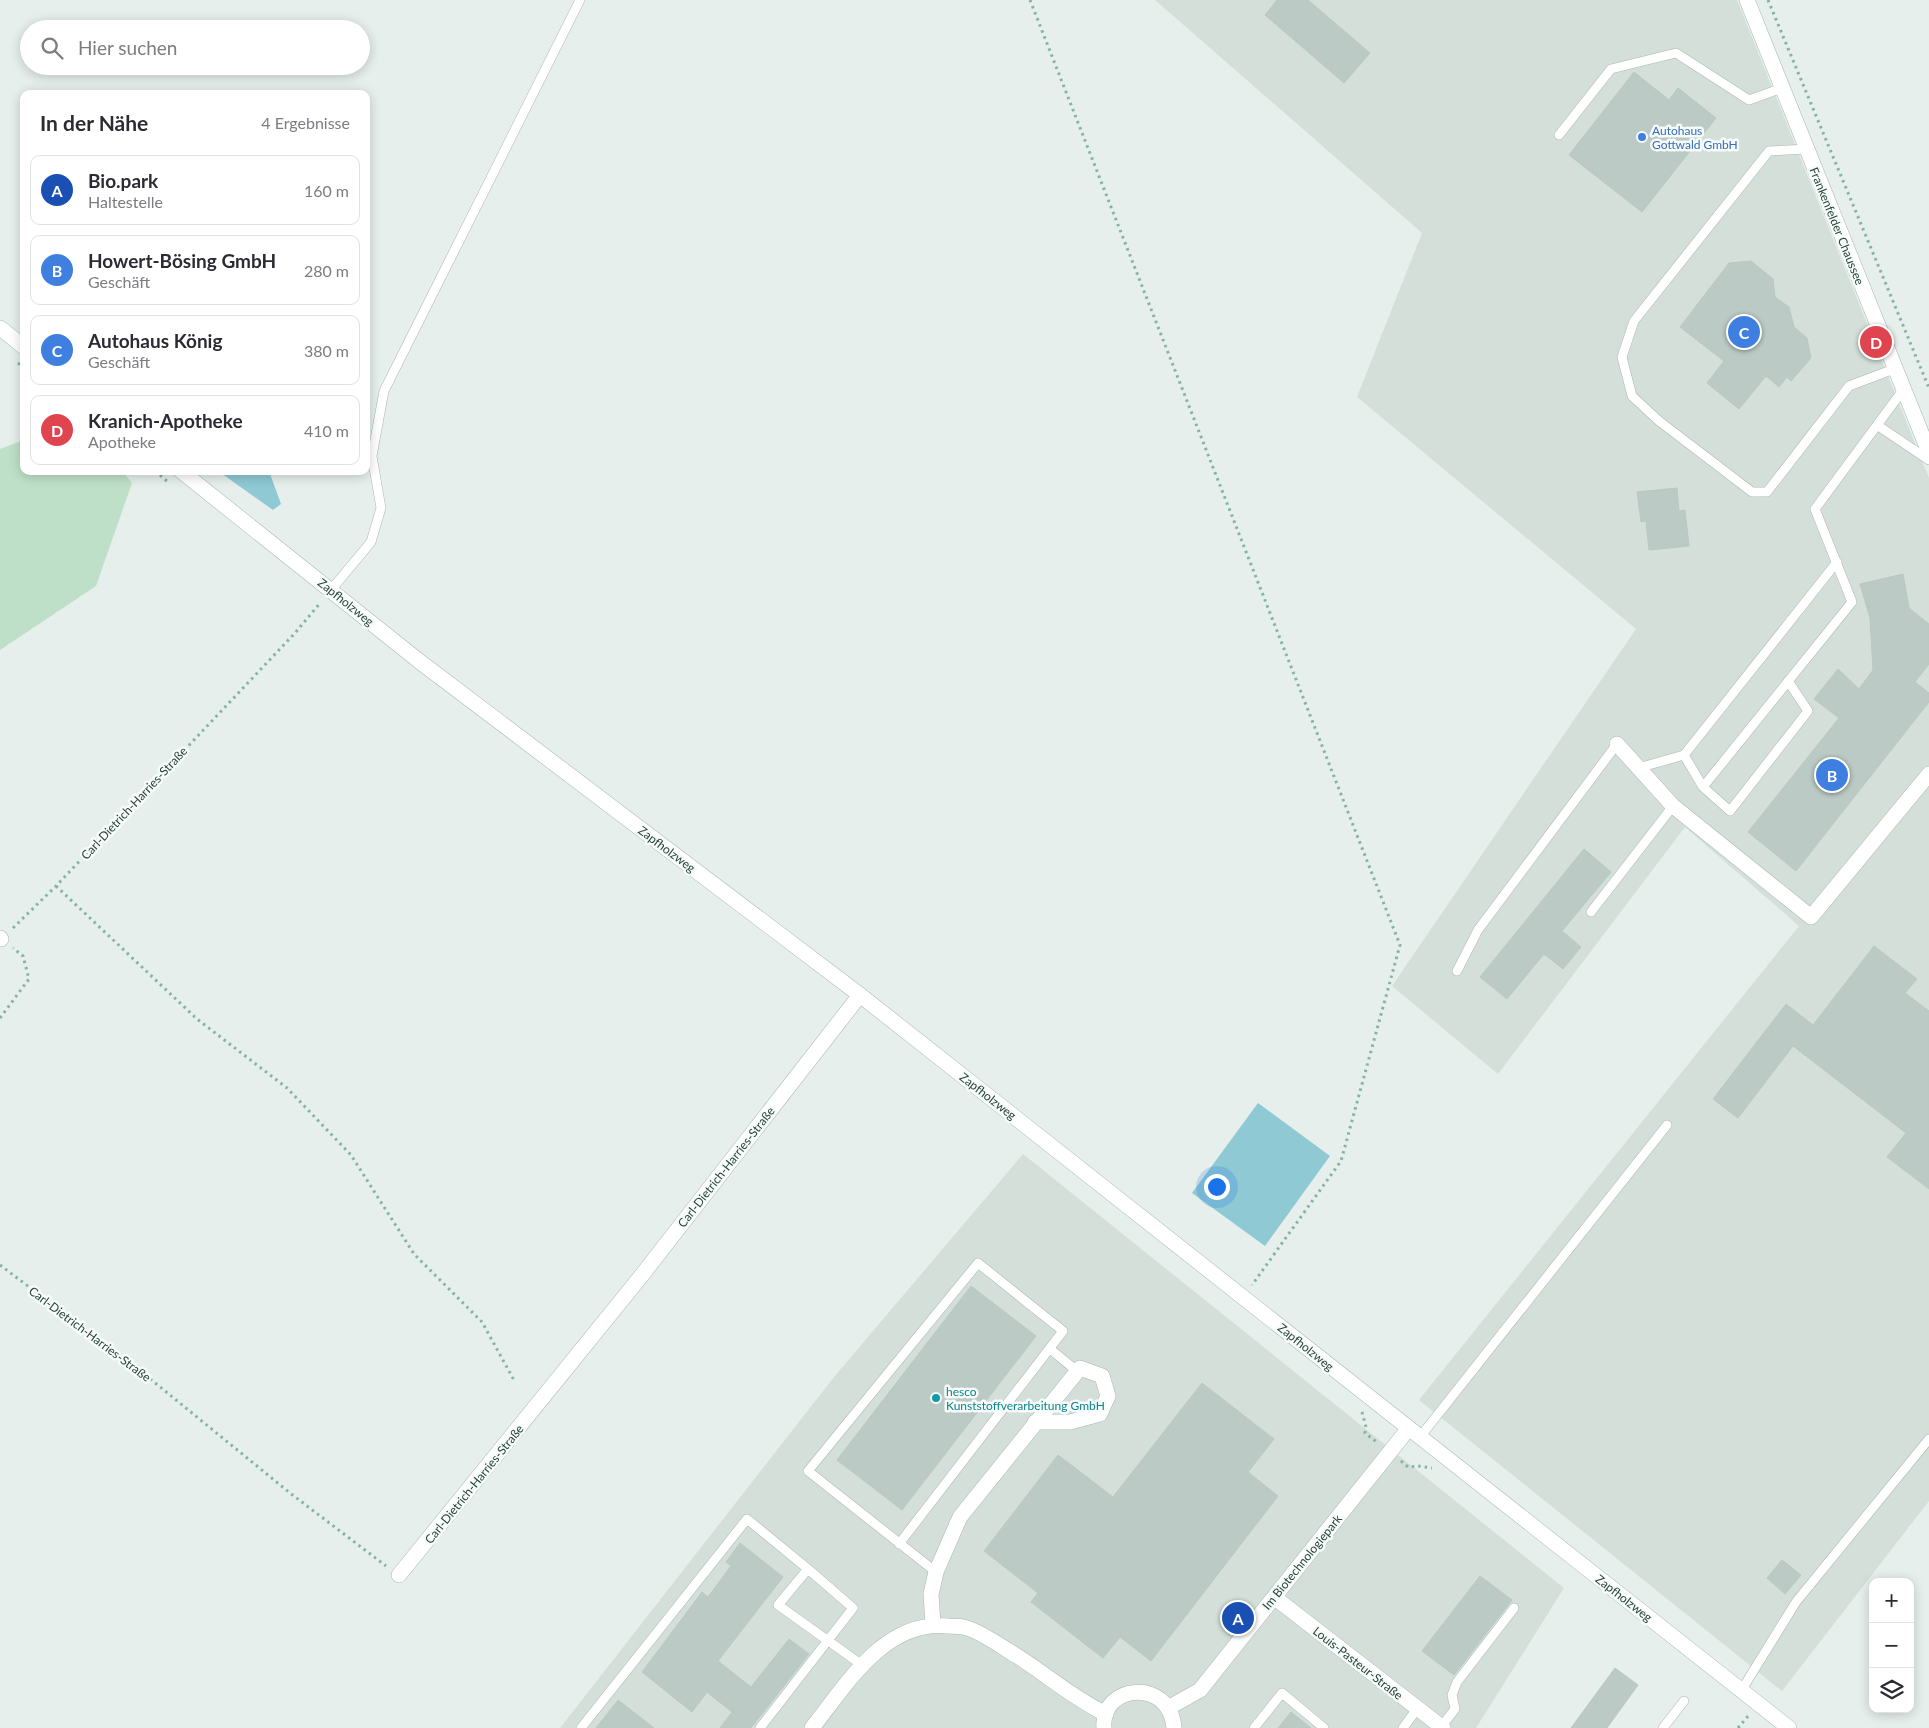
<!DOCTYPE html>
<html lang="de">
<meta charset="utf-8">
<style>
:root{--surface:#fff;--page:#f7f7f7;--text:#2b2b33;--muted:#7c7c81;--line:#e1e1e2;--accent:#0b8043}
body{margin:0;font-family:Lato,sans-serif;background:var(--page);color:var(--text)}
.controls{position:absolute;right:15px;bottom:15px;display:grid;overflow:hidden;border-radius:10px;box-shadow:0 2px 12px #0003}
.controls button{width:45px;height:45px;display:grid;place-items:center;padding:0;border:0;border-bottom:1px solid var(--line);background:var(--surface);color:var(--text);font:25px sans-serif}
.you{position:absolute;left:1216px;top:1186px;width:18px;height:18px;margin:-12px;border:4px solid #fff;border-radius:50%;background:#1a73e8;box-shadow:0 0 0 8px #1a73e833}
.badge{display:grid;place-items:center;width:32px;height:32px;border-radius:50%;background:var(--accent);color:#fff;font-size:16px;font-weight:700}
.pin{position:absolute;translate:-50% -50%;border:2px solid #fff;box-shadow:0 1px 5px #0006}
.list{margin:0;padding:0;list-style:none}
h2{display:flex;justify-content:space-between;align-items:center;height:65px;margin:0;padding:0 20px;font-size:21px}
h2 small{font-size:16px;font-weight:400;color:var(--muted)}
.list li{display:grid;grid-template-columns:32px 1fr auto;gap:15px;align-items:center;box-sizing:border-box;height:70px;margin:0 10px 10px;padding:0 10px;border:1px solid var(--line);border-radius:10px}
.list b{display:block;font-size:19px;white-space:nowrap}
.list p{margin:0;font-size:16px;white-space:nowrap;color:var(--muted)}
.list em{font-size:16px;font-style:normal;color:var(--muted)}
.icon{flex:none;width:28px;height:28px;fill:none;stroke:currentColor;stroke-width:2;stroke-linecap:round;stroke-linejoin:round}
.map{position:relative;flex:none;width:1929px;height:1728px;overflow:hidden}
.search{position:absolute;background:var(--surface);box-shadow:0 2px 12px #0003;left:20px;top:20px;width:350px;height:55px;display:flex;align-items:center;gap:12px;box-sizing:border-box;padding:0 18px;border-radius:28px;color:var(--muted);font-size:19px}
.panel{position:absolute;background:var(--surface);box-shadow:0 2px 12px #0003;left:20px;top:90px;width:350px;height:385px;border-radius:10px}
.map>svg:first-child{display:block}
</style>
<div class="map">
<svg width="1929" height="1728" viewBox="0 0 1929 1728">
<rect width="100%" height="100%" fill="#e6efeb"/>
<path fill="#d4dfda" d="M 1155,0 L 1737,0 L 1929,478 L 1929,1501 L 1782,1691 L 1419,1400 L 1799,926 L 1685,827 L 1498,1074 L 1392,986 L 1636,629 L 1357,397 L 1422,233 Z
M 1023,1154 L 1564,1588 L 1476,1728 L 560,1728 L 834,1377 Z"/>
<path fill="#bfe0c8" d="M 24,440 L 24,471 L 122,471 L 132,483 L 96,586 L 0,650 L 0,449 Z"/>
<path fill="#8ec9d4" d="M 218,471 L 269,471 L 281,504 L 273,510 Z
M 1258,1103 L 1330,1156 L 1265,1246 L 1192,1193 Z"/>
<path fill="#bbcac4" stroke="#b8c9c2" d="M 1277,0 L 1308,0 L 1370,53 L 1344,83 L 1265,15 Z
M 1634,72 L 1669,100 L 1678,88 L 1716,118 L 1642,212 L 1569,155 Z
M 1751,261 L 1773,279 L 1775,297 L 1789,307 L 1794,327 L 1807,338 L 1811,358 L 1791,381 L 1787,377 L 1779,387 L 1766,376 L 1739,409 L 1707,383 L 1724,361 L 1680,327 L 1729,263 Z
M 1677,488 L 1679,511 L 1685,510 L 1689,546 L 1649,550 L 1646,521 L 1641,522 L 1637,492 Z
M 1903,574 L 1909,608 L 1929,624 L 1929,664 L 1915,682 L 1929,693 L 1929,702 L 1796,871 L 1748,832 L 1839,718 L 1814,699 L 1838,669 L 1859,689 L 1873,670 L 1870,618 L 1860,584 Z
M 1584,849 L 1611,872 L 1562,931 L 1581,947 L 1563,969 L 1544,954 L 1507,999 L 1480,977 Z
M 1874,946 L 1917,979 L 1905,993 L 1929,1011 L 1929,1189 L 1887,1157 L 1906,1133 L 1793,1046 L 1738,1118 L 1713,1099 L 1786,1004 L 1813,1025 Z
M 971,1286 L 1036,1336 L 902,1510 L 837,1460 Z
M 1202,1383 L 1274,1439 L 1248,1472 L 1278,1496 L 1151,1661 L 1120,1637 L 1103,1658 L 1031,1602 L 1038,1593 L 984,1551 L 1058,1455 L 1113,1497 Z
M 740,1543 L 783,1577 L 718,1661 L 751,1687 L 789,1639 L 809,1654 L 751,1728 L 720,1728 L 732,1712 L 707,1692 L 692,1712 L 642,1672 L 702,1592 L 708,1597 L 731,1566 L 726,1562 Z
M 1782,1560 L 1801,1575 L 1785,1594 L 1767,1578 Z
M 1480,1576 L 1512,1600 L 1454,1675 L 1422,1651 Z
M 1615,1668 L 1638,1685 L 1607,1728 L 1571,1728 Z
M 618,1700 L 654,1728 L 596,1728 Z
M 1291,1712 L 1311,1728 L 1278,1728 Z"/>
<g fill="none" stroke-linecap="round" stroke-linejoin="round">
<defs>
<path id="lane" d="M 1559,135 L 1611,69 L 1676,53 L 1749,100 L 1782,88
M 1807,149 L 1769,151 L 1634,321 L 1622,357 L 1632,396 L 1659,421 L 1752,492 L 1767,492 L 1849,386 L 1894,369
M 1877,425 L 1929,460
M 331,590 L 371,542 L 381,508 L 372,456 L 384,391 L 580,0
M 1788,681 L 1808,711 L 1730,811 L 1703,787 L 1852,602 L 1815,509 L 1903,390
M 1684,755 L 1703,787
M 1638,768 L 1684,755 L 1837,562
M 1591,912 L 1673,806
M 1457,971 L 1478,930 L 1617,744
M 1050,1349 L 1077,1371
M 1420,1437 L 1667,1125
M 899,1544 L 1063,1331 L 978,1263 L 808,1471 L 936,1572
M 1741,1691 L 1796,1602 L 1929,1439
M 1441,1727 L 1455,1709 L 1452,1695 L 1457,1682 L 1514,1608
M 581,1728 L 747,1519 L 808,1569 L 778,1605 L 862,1665
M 760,1728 L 853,1608 L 808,1569
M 1254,1728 L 1282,1693 L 1324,1728
M 1403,1728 L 1417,1709
M 1663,1728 L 1684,1701"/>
<path id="street" d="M 1617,744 L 1673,806 L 1811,917 L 1929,774
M 0,938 L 1,939
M 399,1575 L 642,1275 L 860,995
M 1274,1597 L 1443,1728
M 933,1624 L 931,1594 L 936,1572 L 960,1517 L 1080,1368 L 1102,1376 L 1108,1396 L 1100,1414 L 1070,1422 L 1035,1422
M 1168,1708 L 1200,1690 L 1409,1428
M 812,1728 C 846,1685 885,1619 948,1626 C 954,1626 961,1626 967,1628 C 983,1633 1002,1647 1017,1656 C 1047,1675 1073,1698 1106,1714
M 1104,1728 C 1100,1684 1170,1677 1174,1728"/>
<path id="secondary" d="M 1747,0 L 1929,452
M 0,328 L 24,347
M 181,471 L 419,661 L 860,995 L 1789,1728"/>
</defs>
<use href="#lane" stroke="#a8b8b2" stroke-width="10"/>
<use href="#street" stroke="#a8b8b2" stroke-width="16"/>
<use href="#secondary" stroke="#a4bbb3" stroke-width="16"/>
<path stroke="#86b3a5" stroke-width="3" stroke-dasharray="2.5 4" stroke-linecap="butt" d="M 1030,0 L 1400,945 L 1341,1161 L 1252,1285
M 1768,0 L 1929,388
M 18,363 L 24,367
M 155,471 L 168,482
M 56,886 L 197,1019 L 287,1088 L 351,1155 L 414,1254 L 482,1322 L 515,1382
M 13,928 L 56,886 L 295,633 L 321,602
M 0,1018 L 29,979 L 23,956 L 13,948
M 0,1265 L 143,1373 L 290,1493 L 386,1566
M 1362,1412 L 1366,1427 L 1365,1433 L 1378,1443
M 1401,1461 L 1408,1467 L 1418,1466 L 1432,1468
M 1738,1728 L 1749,1715"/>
<use href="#lane" stroke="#fff" stroke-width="9"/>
<use href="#street" stroke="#fff" stroke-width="15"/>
<use href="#secondary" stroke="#fff" stroke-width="15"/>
</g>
<circle fill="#3f7fe0" stroke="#f7fbf9" stroke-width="2" cx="1642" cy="137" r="5"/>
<circle fill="#0f9aa8" stroke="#f7fbf9" stroke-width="2" cx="936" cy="1398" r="5"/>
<g text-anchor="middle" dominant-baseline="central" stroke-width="5" stroke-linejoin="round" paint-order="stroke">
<g font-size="12" fill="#366cbe" stroke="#f7fbf9" text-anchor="start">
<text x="1652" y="130">Autohaus<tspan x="1652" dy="14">Gottwald GmbH</tspan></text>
</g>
<g font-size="12" fill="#24423a" stroke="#f7fbf9">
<text transform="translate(1837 226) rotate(68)">Frankenfelder Chaussee</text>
<text transform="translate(346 602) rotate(39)">Zapfholzweg</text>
<text transform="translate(134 803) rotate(-47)">Carl-Dietrich-Harries-Straße</text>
<text transform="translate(667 849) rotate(37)">Zapfholzweg</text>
<text transform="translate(988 1096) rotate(38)">Zapfholzweg</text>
<text transform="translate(726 1167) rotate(-52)">Carl-Dietrich-Harries-Straße</text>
<text transform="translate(90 1334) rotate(37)">Carl-Dietrich-Harries-Straße</text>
<text transform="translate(1306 1347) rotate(39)">Zapfholzweg</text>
<text transform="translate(474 1484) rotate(-51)">Carl-Dietrich-Harries-Straße</text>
<text transform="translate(1302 1562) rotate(-51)">Im Biotechnologiepark</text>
<text transform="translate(1624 1598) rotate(38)">Zapfholzweg</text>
<text transform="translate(1358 1663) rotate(38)">Louis-Pasteur-Straße</text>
</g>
<g font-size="12" fill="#0d838f" stroke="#f7fbf9" text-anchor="start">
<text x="946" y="1391">hesco<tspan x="946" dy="14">Kunststoffverarbeitung GmbH</tspan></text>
</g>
</g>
</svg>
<div class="controls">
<button>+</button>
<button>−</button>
<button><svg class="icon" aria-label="layers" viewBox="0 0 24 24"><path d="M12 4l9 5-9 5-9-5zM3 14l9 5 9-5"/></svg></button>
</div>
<div class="you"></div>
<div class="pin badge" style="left:1238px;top:1618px;background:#1a4fb4">A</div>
<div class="pin badge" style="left:1832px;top:775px;background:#3f7fe0">B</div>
<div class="pin badge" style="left:1744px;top:332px;background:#3f7fe0">C</div>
<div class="pin badge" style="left:1876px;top:342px;background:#e0444e">D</div>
<div class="search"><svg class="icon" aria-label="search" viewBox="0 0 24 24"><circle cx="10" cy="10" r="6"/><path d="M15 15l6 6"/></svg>Hier suchen</div>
<section class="panel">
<h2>In der Nähe<small>4 Ergebnisse</small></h2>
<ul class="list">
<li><span class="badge" style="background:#1a4fb4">A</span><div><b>Bio.park</b><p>Haltestelle</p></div><em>160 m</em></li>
<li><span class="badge" style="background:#3f7fe0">B</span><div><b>Howert-Bösing GmbH</b><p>Geschäft</p></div><em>280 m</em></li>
<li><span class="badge" style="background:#3f7fe0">C</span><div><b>Autohaus König</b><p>Geschäft</p></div><em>380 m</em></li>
<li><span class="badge" style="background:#e0444e">D</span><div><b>Kranich-Apotheke</b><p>Apotheke</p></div><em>410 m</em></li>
</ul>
</section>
</div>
